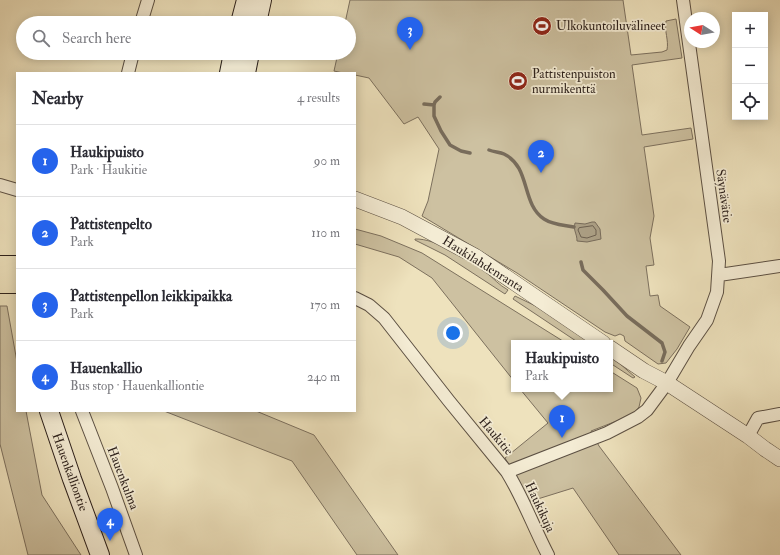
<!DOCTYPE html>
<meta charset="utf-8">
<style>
:root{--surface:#fff;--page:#f2f2f3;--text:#2b2b33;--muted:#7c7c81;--line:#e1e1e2;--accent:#2563eb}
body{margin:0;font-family:"IM FELL Double Pica",serif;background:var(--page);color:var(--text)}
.controls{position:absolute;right:12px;top:12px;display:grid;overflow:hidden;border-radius:0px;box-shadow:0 2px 10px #0003}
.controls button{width:36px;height:36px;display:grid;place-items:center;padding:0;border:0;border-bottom:1px solid var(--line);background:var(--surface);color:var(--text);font:20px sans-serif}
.compass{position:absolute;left:684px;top:12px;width:36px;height:36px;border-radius:50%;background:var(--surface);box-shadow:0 2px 10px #0003;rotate:281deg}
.you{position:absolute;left:453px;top:333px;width:14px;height:14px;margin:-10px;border:3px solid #fff;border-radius:50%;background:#1a73e8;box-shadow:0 0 0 6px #1a73e833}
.badge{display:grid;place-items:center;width:26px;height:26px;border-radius:50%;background:var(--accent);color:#fff;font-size:13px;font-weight:700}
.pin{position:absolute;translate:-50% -33px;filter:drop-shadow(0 1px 2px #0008)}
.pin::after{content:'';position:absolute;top:21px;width:14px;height:12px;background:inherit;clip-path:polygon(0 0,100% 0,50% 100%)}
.popup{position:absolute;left:511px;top:340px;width:102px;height:52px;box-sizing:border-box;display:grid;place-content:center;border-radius:0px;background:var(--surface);filter:drop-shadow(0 1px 3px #0005);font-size:13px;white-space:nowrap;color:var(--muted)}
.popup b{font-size:15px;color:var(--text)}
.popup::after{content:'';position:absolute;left:50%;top:100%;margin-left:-8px;border:8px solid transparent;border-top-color:var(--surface)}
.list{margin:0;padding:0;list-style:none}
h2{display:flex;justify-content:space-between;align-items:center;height:52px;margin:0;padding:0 16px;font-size:17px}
h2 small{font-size:13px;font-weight:400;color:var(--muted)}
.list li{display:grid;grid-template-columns:26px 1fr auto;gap:12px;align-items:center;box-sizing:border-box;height:72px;padding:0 16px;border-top:1px solid var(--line)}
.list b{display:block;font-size:15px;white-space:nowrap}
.list p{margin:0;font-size:13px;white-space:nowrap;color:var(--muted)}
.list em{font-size:13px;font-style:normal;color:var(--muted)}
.icon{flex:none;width:22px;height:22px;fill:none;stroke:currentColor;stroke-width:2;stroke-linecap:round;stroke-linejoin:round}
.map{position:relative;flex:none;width:780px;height:555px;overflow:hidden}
.search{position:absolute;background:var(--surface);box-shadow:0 2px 10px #0003;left:16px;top:16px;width:340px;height:44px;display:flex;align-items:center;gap:10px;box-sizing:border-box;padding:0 14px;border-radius:22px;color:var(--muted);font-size:15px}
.panel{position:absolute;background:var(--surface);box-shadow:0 2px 10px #0003;left:16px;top:72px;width:340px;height:340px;border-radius:0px}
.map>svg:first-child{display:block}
</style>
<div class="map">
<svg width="780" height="555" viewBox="0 0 780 555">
<rect width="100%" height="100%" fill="#eee2bd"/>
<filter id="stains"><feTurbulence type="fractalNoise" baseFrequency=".005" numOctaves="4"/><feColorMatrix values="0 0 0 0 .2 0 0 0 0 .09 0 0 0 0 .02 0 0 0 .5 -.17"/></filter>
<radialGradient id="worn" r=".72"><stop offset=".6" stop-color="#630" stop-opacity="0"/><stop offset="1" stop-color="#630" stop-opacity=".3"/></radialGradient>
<path fill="#cdc1a1" stroke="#7c705e" d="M 350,0 L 623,0 L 631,55 L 662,52 L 667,50 C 669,40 664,31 666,21 L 676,19 L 682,58 L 632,65 L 642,135 L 691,128 L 693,139 L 644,147 L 654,216 L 650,238 L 654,265 L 646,266 L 650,296 L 658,295 L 660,306 L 690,327 L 677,349 L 666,363 L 658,364 L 625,341 L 624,336 L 620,334 L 615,336 L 605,332 L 517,273 L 422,216 L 428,201 L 439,149 L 418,117 L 404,124 L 369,78 L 355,75 L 355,73 L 343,73 L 334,71 L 338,53 L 349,53 L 349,23 L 345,23 Z
M 355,229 L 381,236 L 422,253 L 566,343 L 514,343 L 514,381 L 432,278 L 399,257 L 355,244 Z
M 415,239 C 436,238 469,260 486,272 C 493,278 499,285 508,290 L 505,294 L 445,255 L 415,240 Z
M 515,296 L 548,312 L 595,343 L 579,343 L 513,299 Z
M 0,306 L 7,306 L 17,362 L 17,411 L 26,411 L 42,495 L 81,555 L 28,555 L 0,444 Z
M 610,355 L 635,377 L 633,378 L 610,363 Z
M 610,371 L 637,388 L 641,398 L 639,407 L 632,415 L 591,431 L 599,446 L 681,555 L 619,555 L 573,488 L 528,502 L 521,485 L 505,458 L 548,423 L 520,389 L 610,389 Z
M 164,411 L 256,411 L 314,435 L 398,555 L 357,555 L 292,461 Z"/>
<path fill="#aca086" stroke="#786c5b" d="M 592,222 L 595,222 L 600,229 L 601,239 L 587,242 L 577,241 C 577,233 573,231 575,223 L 585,224 Z"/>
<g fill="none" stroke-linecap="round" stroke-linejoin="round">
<path stroke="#6c6050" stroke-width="1" d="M 593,226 L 596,230 L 596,235 L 587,238 L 581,237 L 578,230 L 579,228 Z"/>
<path stroke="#786c5b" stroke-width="3.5" d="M 424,104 L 434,105 L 434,116 L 441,131 L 450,145 L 461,151 L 470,153
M 434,105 L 435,102 L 440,97
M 489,150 C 494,152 500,152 504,154 C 531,167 521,204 544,219 C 553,225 564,225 574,227
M 581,262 L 583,270 L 603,290 L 627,316 L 662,343 L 665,352 L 662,361"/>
<defs>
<path id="minor" d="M 141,23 L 148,0
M 128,73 L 133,53
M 0,185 L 17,190
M 719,275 L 780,266
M 355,298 L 369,305 L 384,318 L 449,401 L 507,472 L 607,433 L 638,417 L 647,410 L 667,383 L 689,346 L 707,320 L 717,292 L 719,261 L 683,0
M 82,411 L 112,488 L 136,555
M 748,436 L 758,418 L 780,414
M 507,472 C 523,498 534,528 548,555"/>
<path id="tertiary" d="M 355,199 L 402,217 L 475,256 L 603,343
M 610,348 L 644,371 L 667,383 L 748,436 L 765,449 L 780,459"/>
<path id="secondary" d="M 240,23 L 246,0
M 257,23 L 262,0
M 229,73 L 233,53
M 246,73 L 250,53
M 49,411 L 72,479 L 100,555"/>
<path id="primary" d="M 0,266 L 17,266
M 0,283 L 17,283"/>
</defs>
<use href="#minor" stroke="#5c5043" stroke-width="14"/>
<use href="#tertiary" stroke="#5c5043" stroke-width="16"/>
<use href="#secondary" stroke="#2b1f1a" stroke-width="20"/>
<use href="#primary" stroke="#2b1f1a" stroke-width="22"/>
<use href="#minor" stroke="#f4ecd4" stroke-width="12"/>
<use href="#tertiary" stroke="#f4ecd4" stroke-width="15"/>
<use href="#secondary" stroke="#f4ecd4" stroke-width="18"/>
<use href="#primary" stroke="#eee2bd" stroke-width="20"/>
</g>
<defs>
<symbol id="stadium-disc" viewBox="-11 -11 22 22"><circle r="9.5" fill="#8f2418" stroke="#f4ecd4"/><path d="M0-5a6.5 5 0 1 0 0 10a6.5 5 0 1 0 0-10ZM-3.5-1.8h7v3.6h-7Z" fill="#fff"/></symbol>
</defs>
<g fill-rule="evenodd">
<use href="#stadium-disc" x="531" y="15" width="22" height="22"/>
<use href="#stadium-disc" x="507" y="70" width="22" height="22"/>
</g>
<g text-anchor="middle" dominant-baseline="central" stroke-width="3.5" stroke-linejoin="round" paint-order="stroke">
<g font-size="13" fill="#2b1f1a" stroke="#f4ecd4" text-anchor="start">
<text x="556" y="26">Ulkokuntoiluvälineet</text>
<text x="532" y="74">Pattistenpuiston<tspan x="532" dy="15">nurmikenttä</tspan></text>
</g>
<g font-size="13" fill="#2b1f1a" stroke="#f4ecd4">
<text transform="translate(724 196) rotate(82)">Säynävätie</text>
<text transform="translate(483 264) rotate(32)">Haukilahdenranta</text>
<text transform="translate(496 436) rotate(50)">Haukitie</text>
<text transform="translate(70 472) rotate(70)">Hauenkalliontie</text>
<text transform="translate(123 478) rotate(69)">Hauenkulma</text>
<text transform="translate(540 507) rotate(65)">Haukikuja</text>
</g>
</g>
<rect width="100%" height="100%" filter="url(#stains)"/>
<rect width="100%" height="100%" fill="url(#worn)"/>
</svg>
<div class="controls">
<button>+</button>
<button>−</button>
<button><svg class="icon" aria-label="locate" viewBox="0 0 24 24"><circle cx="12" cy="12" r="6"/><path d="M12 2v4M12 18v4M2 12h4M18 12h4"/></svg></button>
</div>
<svg class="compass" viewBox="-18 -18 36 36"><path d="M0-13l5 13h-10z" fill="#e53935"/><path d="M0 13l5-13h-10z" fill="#7c7c81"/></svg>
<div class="you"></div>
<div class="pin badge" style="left:562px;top:438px">1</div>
<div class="popup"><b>Haukipuisto</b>Park</div>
<div class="pin badge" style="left:541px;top:173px">2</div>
<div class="pin badge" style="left:410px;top:50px">3</div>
<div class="pin badge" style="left:110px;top:541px">4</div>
<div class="search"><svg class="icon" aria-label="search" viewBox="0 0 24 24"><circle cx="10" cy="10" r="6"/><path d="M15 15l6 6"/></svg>Search here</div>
<section class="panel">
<h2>Nearby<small>4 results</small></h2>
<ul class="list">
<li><span class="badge">1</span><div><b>Haukipuisto</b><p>Park · Haukitie</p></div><em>90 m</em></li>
<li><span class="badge">2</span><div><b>Pattistenpelto</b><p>Park</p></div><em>110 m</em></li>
<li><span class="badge">3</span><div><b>Pattistenpellon leikkipaikka</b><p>Park</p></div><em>170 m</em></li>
<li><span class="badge">4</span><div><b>Hauenkallio</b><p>Bus stop · Hauenkalliontie</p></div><em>240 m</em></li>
</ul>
</section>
</div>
